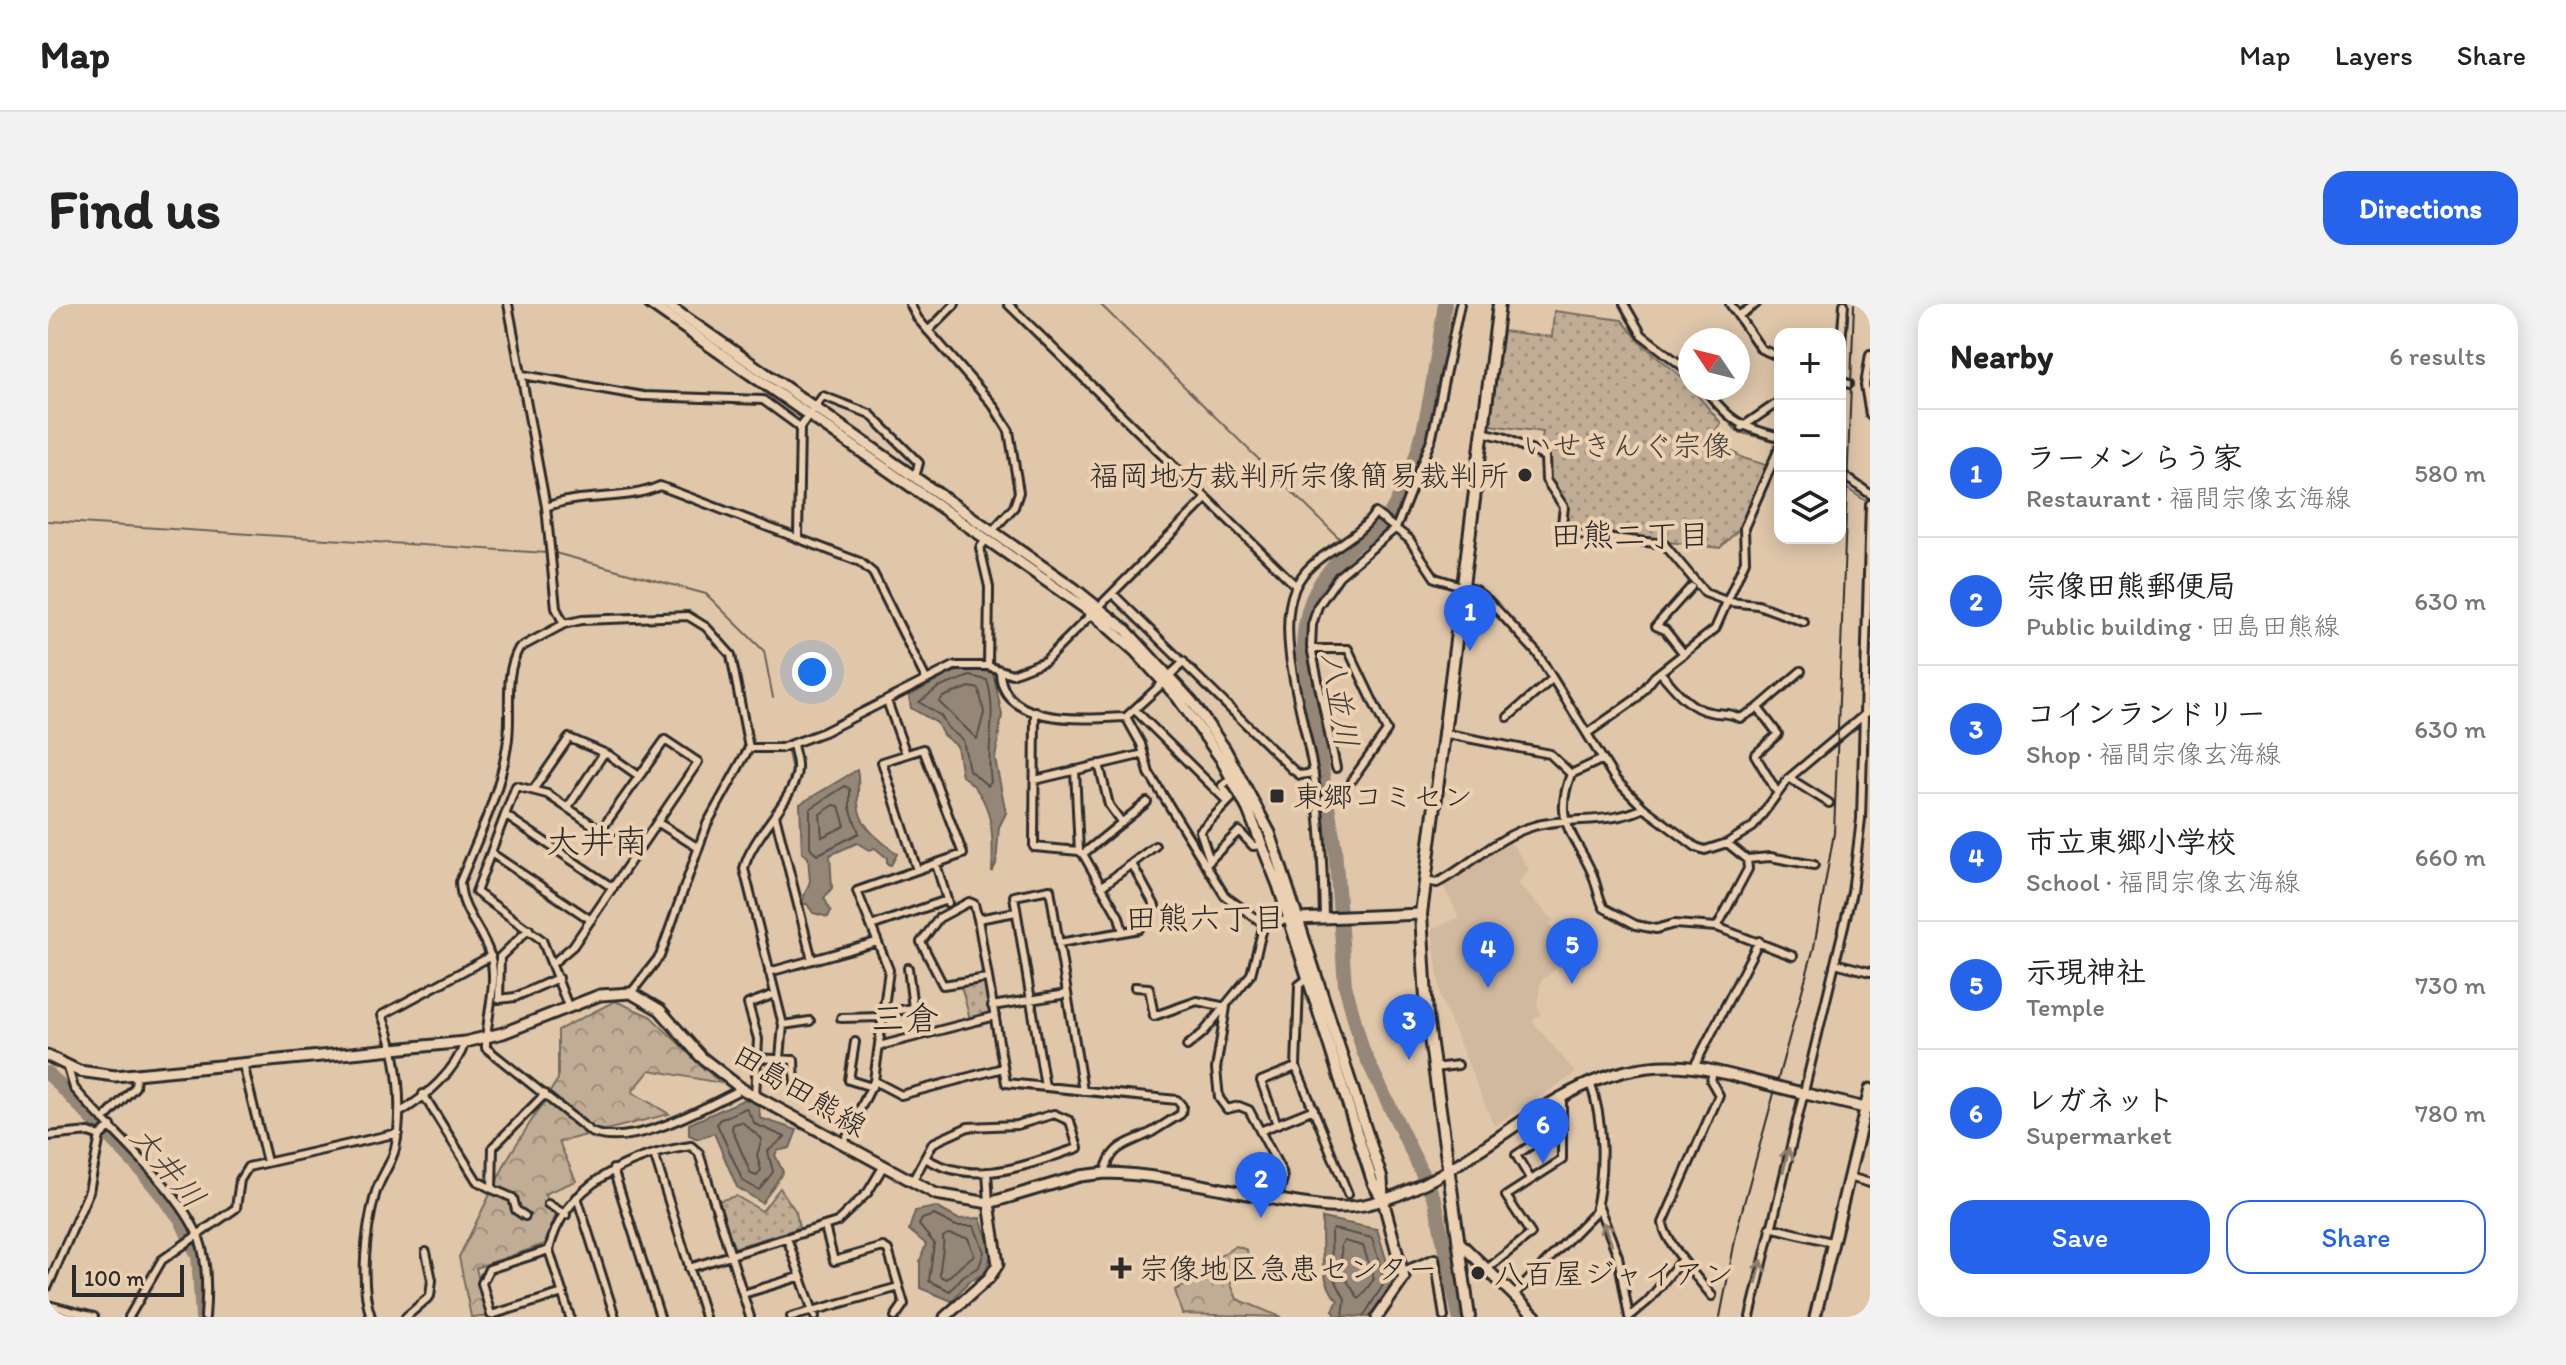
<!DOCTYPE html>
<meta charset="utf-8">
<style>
:root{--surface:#fff;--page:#f2f2f2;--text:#222;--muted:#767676;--line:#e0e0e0;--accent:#2563eb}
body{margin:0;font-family:Itim,"Klee One",sans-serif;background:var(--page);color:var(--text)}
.controls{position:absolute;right:24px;top:24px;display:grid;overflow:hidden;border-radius:16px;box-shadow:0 4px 20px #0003}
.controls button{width:72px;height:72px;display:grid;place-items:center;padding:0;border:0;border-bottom:2px solid var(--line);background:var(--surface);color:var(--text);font:40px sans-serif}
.compass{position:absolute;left:1630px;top:24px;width:72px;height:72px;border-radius:50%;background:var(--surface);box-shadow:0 4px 20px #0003;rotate:305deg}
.scale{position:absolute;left:24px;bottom:20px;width:112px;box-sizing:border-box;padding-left:8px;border:4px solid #2b2b2b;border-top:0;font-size:22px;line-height:28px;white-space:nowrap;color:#2b2b2b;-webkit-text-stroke:6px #ebd1b2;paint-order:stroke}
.you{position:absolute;left:764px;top:368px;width:28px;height:28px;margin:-20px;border:6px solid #fff;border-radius:50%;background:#1a73e8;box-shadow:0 0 0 12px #1a73e833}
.badge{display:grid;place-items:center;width:52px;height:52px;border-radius:50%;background:var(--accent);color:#fff;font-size:26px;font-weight:700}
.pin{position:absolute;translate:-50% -66px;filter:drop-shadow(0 2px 4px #0008)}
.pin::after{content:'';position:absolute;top:42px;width:28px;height:24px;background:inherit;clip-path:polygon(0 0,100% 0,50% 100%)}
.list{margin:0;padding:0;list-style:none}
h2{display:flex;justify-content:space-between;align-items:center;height:104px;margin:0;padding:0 32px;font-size:34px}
h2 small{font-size:26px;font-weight:400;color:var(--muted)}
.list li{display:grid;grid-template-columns:52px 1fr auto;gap:24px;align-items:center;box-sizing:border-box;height:128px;padding:0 32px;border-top:2px solid var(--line)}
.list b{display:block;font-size:30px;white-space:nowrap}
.list p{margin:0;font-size:26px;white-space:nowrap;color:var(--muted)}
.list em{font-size:26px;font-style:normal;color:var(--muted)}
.actions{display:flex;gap:16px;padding:24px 32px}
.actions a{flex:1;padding:18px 0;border:2px solid var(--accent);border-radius:24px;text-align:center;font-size:28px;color:var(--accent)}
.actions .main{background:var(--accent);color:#fff}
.icon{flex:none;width:44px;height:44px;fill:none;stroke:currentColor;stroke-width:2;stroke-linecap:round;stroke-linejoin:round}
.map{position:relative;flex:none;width:1822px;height:1013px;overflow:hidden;border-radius:24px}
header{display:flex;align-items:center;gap:48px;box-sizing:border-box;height:112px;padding:0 40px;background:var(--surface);border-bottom:2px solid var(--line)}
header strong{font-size:38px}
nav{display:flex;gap:44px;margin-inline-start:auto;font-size:28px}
.intro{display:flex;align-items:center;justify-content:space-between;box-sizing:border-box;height:192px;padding:0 48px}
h1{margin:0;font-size:56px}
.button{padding:20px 36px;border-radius:24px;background:var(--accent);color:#fff;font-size:28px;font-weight:700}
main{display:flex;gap:48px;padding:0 48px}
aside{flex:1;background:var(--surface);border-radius:24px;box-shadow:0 4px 20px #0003}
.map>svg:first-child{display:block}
</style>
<header>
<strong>Map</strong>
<nav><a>Map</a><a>Layers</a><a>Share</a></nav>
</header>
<div class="intro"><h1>Find us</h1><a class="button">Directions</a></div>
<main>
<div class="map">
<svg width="1822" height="1013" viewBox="0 0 1822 1013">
<defs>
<pattern id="forest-crowns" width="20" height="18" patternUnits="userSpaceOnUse" patternTransform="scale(2)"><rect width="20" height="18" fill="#c1ad95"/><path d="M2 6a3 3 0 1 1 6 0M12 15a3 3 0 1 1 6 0" fill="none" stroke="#9d8d7a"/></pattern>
<pattern id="park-dots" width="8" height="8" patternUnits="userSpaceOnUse" patternTransform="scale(2)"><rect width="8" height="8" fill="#c1ad95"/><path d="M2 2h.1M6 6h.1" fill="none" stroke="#9d8d7a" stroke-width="1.8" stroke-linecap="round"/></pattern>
</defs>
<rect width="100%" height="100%" fill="#e0c7aa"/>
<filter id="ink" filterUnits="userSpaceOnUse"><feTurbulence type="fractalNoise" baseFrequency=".0125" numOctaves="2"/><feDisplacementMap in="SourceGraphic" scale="16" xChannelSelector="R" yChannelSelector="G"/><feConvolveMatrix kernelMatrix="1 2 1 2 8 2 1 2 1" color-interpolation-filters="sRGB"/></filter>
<g filter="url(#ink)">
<path fill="#d0b99f" d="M 1461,535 L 1481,565 L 1470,580 L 1506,617 L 1501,620 L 1523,651 L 1493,677 L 1489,701 L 1493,710 L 1484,717 L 1528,769 L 1446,822 L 1393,695 L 1384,625 L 1411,613 L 1394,579 Z"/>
<path fill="url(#forest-crowns)" stroke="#766c60" stroke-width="2" d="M 567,697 L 602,712 L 672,779 L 602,766 L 584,788 L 621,810 L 511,838 L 528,877 L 496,890 L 508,910 L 497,940 L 428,964 L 440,1013 L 423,1013 L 411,953 L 461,852 L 510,775 L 510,726 Z
M 1188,942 L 1199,946 L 1201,962 L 1182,978 L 1189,995 L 1233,1013 L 1134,1010 L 1127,986 L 1155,972 L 1172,952 Z"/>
<path fill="url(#park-dots)" stroke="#766c60" stroke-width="2" d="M 1506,7 L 1574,16 L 1593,39 L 1635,74 L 1673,119 L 1662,133 L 1695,154 L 1721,162 L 1694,222 L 1672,244 L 1516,226 L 1518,204 L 1503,181 L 1497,148 L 1492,147 L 1495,128 L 1442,121 L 1455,27 L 1504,33 Z
M 934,678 L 938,679 L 943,709 L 922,715 L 913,682 Z
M 732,884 L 748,908 L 751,924 L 686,944 L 670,897 L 688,892 L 714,907 Z"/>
<path fill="#958777" stroke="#6b6259" stroke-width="2" d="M 921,364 L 945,369 L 954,411 L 947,455 L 958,509 L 951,523 L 948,560 L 944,568 C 946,534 946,493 914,472 L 909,442 L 895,431 L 889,419 L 863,404 L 861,392 L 901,370 Z
M 809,466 C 812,478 809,487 810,499 C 811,523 832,536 849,550 L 843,561 L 839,560 L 839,554 L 827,544 L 821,546 L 809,539 L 782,551 L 784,584 L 776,594 L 783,607 L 780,613 L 765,609 L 759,600 L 753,600 L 762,577 L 760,553 L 754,549 L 752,500 Z
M 697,795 L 711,801 L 712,814 L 749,826 L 742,844 L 729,847 L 727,851 L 735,868 L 714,899 L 689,883 L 666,829 L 650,835 L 641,831 L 641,820 Z
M 888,903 L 910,915 L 932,914 L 944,948 L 937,969 L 920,978 L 904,997 L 872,984 L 872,957 L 878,940 L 861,926 L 867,907 Z
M 1274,914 L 1329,925 L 1346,982 L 1321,1013 L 1288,1012 L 1285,1006 L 1290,997 C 1270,976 1275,942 1274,914 Z"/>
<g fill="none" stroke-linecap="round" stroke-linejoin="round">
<path stroke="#555049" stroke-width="2" d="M 922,372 L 939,376 C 950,412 937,441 943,478 L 940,482 L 921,466 L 915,436 L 901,425 L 893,412 L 871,398 L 890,384 Z
M 922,383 L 931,385 L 936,409 L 929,435 L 891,398 L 895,393 Z
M 797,482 L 802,485 L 802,504 L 811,529 L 769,551 L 762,543 L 762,505 Z
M 786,501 L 791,502 L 797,522 L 774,533 L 772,510 Z
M 698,804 L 707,820 L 737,833 L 720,847 L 725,868 L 711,886 L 695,877 L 669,820 L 671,816 Z
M 694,818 L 714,835 L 709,851 L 713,866 L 709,872 L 703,870 L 684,825 L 685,820 Z
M 886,911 L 908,922 L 926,922 L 936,948 L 931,963 L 915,972 L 902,987 L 881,977 L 886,939 L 871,921 L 874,915 Z
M 900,930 L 920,934 L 926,951 L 898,975 L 892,972 C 891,958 897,947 895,933 Z
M 1296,937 L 1315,942 L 1326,975 L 1311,995 L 1294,969 L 1293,941 Z
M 1295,1013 L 1297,995 L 1284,970 L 1283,929 L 1286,925 L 1324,934 L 1337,978 L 1315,1013"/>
<path stroke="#6b6259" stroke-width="2" d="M 1052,0 L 1291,234
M 1571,0 C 1586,36 1615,49 1642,75
M 1649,84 L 1690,128 L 1731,138
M 1792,180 L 1821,199
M 0,217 L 499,249
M 507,249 L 658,290 L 716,347 L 725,394
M 740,448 L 744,467 L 741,475"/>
<path stroke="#958777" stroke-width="14" d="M 1397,0 C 1385,71 1380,149 1341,211 C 1335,222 1319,231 1309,239 C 1271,271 1255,298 1255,349 L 1287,544 L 1297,681 L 1315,747 L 1387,896 L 1411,1013
M 0,769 L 95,868 L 132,914 L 150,952 L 154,1013"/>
<defs>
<path id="street" d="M 460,0 L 498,203 L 508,304 L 516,320
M 862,0 L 870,15 L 945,101 L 961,127 L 971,188 L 966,203 L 944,227
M 960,0 L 1248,282
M 1576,0 L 1594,31 L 1642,68
M 1682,0 L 1713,45 L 1732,53
M 1690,12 L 1708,0
M 880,27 L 907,0
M 1822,50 L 1817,81 L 1822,111
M 1792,54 L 1796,0
M 475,71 L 595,92 L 715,96 L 752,123
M 1792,77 L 1801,80
M 1656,84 C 1682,117 1692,123 1732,133
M 1694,123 L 1732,97
M 1434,128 L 1455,133 L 1497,153 L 1498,176 L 1516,203 L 1513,228 L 1616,240 L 1657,289 L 1681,298 L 1710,301 L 1756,318
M 1792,169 L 1822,190
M 498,203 C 535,188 575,198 612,182 L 812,258 L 825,269 L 878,375
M 750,232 L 752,123 L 775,92 L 822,110 L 871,159 L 867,173
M 939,234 L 932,244 L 941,283 L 940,362
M 1065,290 L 1245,466 L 1252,471 L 1266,469
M 1264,345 L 1300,345 L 1339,427 L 1304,476
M 1636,350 L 1617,326 L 1608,322 L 1643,283
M 952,368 C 954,423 1040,415 1078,413 L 1116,378
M 1612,368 C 1625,383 1641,405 1662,408 C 1674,411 1680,407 1692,414 L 1710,404 L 1753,367
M 1122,371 L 1136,358
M 839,397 L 858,450
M 1710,404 L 1730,430 L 1707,451 L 1729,488
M 987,407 L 986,543 L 1031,547 L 1035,550 L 1071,613 L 1075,628 L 1011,639
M 1088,407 L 1180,498 L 1152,527 L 1162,557
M 1078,413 L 1093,440 L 1101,469 L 1177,592 L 1216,620 L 1240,616
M 1460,413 L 1504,375
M 1541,428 L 1588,395 L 1607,372 L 1667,325 L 1697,257 L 1696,224 L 1732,142
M 1394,429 L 1502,450 L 1523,470
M 701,444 L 733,444 L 776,428 L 906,362 L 940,362 L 964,370 L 997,357 L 1158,195
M 1555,455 L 1523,470 C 1504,519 1527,530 1544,569 C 1549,581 1550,593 1556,604 L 1588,621 L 1608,625 L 1626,620 L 1669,623 L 1745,652
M 1051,460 L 1061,501 L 1074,519
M 1288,464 L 1263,343 L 1264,321 L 1270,302 L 1291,272 L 1348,224 L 1384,133 L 1412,0
M 1027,466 L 1031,547
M 1741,474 L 1781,499
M 987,476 L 1096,450
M 485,486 L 521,434 L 561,451 L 591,472
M 1180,498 L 1183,495 L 1174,482 L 1184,473
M 520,503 L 556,449
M 457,511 L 565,584
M 727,511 L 764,656
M 609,518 L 649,543
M 1679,539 L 1699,555 L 1722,553 L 1766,561
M 443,549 L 543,616
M 1035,550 L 1099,498
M 1160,558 L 1191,527 L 1205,542 L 1214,541
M 888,560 L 900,599
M 1084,560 L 1107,602
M 1376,577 L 1389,579 C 1422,562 1449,532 1486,522 C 1523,512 1561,521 1596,504
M 1053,583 L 1107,542
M 1276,613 C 1275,566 1273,519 1266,472 C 1259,420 1226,333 1247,284 C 1263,248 1306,241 1327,209 L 1361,235 L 1387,274 L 1427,286 L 1441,297 L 1489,349 L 1567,475 L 1596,504 L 1648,543 L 1657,546 L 1679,539 L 1705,523 L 1741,474 L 1822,406
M 930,615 L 968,608
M 823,622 L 899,596
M 1669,623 L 1700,565 L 1699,555
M 481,625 L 452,653 L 451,695 L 467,693 L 510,674
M 1075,628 L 1091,625
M 505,659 L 525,642 L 650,458 L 617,436 L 553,526
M 1787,659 L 1822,668
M 721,668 L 829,638
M 939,674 L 895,681 L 873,638 L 891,614 L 921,598 L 926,600 L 930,615 L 958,779 L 1129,796 L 1134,802 L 1133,810 C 1123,816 1114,822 1104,828 C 1082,840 1063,839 1057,869
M 1260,674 L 1251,681 L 1248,763 L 1300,890
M 1087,683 L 1101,684 L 1106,712 L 1149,697 L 1178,703
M 583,689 L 612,652 L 659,520 L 701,444 L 683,351 L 658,323 L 640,312 L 534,316 L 516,320 L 471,344 C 454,374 465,410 459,442 C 452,489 430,534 412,578 C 413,608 434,624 442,651 C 451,680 437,715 438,744 L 543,828 C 585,846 656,803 694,785
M 520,702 L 494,636 L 428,588 L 468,482 L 499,490 L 588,550
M 944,702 L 1019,690
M 1178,703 L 1168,765 L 1171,794 L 1179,805 L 1191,802 L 1201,806 L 1234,868 L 1235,875 L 1229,895
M 835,709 L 865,704 L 860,664
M 793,714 L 835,713
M 735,721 L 762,717
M 807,738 L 801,776 L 824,783
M 831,742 L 947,712
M 1139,742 L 1155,729 L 1203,670 L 1216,620
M 708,754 L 746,756 L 747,786
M 732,754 L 735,721 L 696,565 C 703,532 748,495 749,465 C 750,457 746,448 745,440
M 195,760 L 219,858
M 1646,763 L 1711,637
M 20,764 L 26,784 C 62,827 130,883 151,934 C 160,958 159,988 157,1013
M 1386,764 L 1410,761
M 826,777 L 853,791 L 955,764
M 997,783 L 966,592 L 1002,585 L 1035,787
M 375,790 L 429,877 L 444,885 L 445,843 L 497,790
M 707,793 L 710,735 L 700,700 L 727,690
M 351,809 C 378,793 408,767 417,738
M 55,816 L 87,783 L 88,770
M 1229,820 L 1213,777 L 1248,763
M 1212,827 L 1266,805
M 0,832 L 41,828 L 52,832
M 795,840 L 826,777 L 841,666 L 809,587 L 915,550 L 875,445 L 834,458 L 869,566
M 607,853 L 657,1013
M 565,865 L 612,1013
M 939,868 L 941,899
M 1801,873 L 1822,879
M 1483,876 L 1468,851 L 1514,821
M 864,878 L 885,839 L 920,823 L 969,821 L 1006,810 L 1022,817 L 1030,844 C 977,861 928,884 877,854
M 444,885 L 465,894 L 468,906 L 477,912
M 529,893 L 567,1013
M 500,900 L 518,911
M 1550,901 L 1570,952 L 1581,1013
M 777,923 L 786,957 L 835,943 L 840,946 L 856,1000 L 847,1013
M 1722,923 L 1783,938
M 739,934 L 767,1013
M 501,946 L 441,965 L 434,979 L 443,1011 L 515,989
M 641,964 L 789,918 L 820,888 L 835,863
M 1440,964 L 1483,930 L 1458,892 L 1514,856 L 1514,793
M 1355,967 L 1387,954 L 1396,1013
M 0,982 L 41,887 L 52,832 L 63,822
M 695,990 L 751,973
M 1466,991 L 1547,908 C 1557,867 1556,817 1542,778
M 1664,992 C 1651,976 1617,938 1615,919 L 1671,791 L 1663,777 L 1665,766
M 0,1001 L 46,1013
M 81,1013 L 114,956 L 188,904 L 192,876 L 200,863 L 350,829
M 323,1013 C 311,978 318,926 327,891 C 331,875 343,861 347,845 C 356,804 350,750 334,711 L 443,652
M 358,1013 L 382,992 L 384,976 L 378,948
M 522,1013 L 501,946 C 516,880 582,851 643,842 L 651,849 L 702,1013
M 743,1013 L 851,983
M 1581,1013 L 1600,997 L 1634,955
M 1702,1013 L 1804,588 L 1813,515 L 1822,200"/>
<path id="secondary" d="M 602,0 L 1044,309 L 1086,346 L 1129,393 L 1173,455 L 1200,506 L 1230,581 L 1325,879 L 1333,893
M 618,0 L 1027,285 L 1078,326 L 1144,398 L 1177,445 L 1222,529 L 1334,875 L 1335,896 L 1356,974 L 1329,1013
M 1249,615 L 1373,610
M 0,752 L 31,767 L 67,772 L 417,738 L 455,729 L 552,691 L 583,689 L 612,706 L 653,753 L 694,785 L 888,890 L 941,899 L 1032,872 L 1057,869 C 1113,870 1171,885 1226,895 C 1256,900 1285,907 1316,901 C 1428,878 1504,760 1623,762 C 1652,762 1679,770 1706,777
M 1750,788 L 1821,805
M 1411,938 L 1488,1013
M 897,1013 L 941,974 L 950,960 L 941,899
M 1767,1013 L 1822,785"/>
<path id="primary" d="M 1421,1013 L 1379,712 L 1373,610 L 1451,0"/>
</defs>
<use href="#street" stroke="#2b2b2b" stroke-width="12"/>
<use href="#secondary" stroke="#2b2b2b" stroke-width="15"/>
<use href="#primary" stroke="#2b2b2b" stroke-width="16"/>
<use href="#street" stroke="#ebd1b2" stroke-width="6"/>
<use href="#secondary" stroke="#ebd1b2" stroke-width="9"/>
<use href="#primary" stroke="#ebd1b2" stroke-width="10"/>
<path stroke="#2b2b2b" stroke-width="2" d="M 1672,1013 L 1690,921 L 1766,643 L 1786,529 L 1806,0"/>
<defs>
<path id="secondary-bridge" d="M 1706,777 L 1750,788"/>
</defs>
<use href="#secondary-bridge" stroke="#2b2b2b" stroke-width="15" stroke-linecap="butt"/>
<use href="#secondary-bridge" stroke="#ebd1b2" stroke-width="9"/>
</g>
<defs><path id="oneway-shaft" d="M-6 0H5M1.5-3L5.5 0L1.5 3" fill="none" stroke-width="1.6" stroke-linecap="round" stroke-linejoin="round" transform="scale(2)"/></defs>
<g stroke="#8b7e6e">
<use href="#oneway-shaft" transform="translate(1738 856) rotate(-76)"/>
<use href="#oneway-shaft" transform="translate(1559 929) rotate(-113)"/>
<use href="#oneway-shaft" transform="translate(1711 968) rotate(-76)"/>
</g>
</g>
<g fill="#2b2b2b" stroke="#ebd1b2" stroke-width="3">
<circle cx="1477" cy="171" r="8"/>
<rect x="1221" y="484" width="16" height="16" rx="4"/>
<path d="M1069 952h8v8h8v8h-8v8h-8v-8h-8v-8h8z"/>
<circle cx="1430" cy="969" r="8"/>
</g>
<g text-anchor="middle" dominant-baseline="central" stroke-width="8" stroke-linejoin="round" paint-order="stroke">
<g font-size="30" fill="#423e3b" stroke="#ebd1b2">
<text x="1579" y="141">いせきんぐ宗像</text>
</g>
<g font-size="30" fill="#2b2b2b" stroke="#ebd1b2" text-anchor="start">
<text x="1461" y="171" text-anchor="end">福岡地方裁判所宗像簡易裁判所</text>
<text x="1245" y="492">東郷コミセン</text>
<text x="1091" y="964">宗像地区急患センター</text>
<text x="1446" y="969">八百屋ジャイアン</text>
</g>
<g font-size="30" fill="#2b2b2b" stroke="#ebd1b2">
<text transform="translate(752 786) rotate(31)">田島田熊線</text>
</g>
<g font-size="32" fill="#2b2b2b" stroke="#ebd1b2">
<text x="1582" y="231">田熊二丁目</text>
<text x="1157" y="614">田熊六丁目</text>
</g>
<g font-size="32" font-style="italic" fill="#46423e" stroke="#ebd1b2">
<text transform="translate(1292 396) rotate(81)">八並川</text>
<text transform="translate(120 863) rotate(50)">大井川</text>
</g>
<g font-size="34" fill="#2b2b2b" stroke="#ebd1b2">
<text x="549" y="537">大井南</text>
<text x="857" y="714">三倉</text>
</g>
</g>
</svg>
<div class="controls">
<button>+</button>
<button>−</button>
<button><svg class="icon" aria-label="layers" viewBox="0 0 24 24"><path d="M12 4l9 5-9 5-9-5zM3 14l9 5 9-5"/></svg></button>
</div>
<svg class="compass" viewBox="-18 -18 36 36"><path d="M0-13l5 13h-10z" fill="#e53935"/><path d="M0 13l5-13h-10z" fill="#767676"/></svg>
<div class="scale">100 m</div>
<div class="you"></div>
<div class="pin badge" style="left:1422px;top:347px">1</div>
<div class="pin badge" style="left:1213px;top:914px">2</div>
<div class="pin badge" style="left:1361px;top:756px">3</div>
<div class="pin badge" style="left:1440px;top:684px">4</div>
<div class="pin badge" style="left:1524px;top:680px">5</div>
<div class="pin badge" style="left:1495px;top:860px">6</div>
</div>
<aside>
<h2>Nearby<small>6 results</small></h2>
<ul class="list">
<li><span class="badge">1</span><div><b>ラーメン らう家</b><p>Restaurant · 福間宗像玄海線</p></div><em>580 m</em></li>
<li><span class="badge">2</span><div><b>宗像田熊郵便局</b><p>Public building · 田島田熊線</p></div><em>630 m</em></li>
<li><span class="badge">3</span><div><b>コインランドリー</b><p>Shop · 福間宗像玄海線</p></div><em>630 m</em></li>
<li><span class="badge">4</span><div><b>市立東郷小学校</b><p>School · 福間宗像玄海線</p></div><em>660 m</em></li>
<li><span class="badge">5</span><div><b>示現神社</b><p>Temple</p></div><em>730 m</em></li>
<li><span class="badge">6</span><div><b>レガネット</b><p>Supermarket</p></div><em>780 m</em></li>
</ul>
<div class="actions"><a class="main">Save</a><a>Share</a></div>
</aside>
</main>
